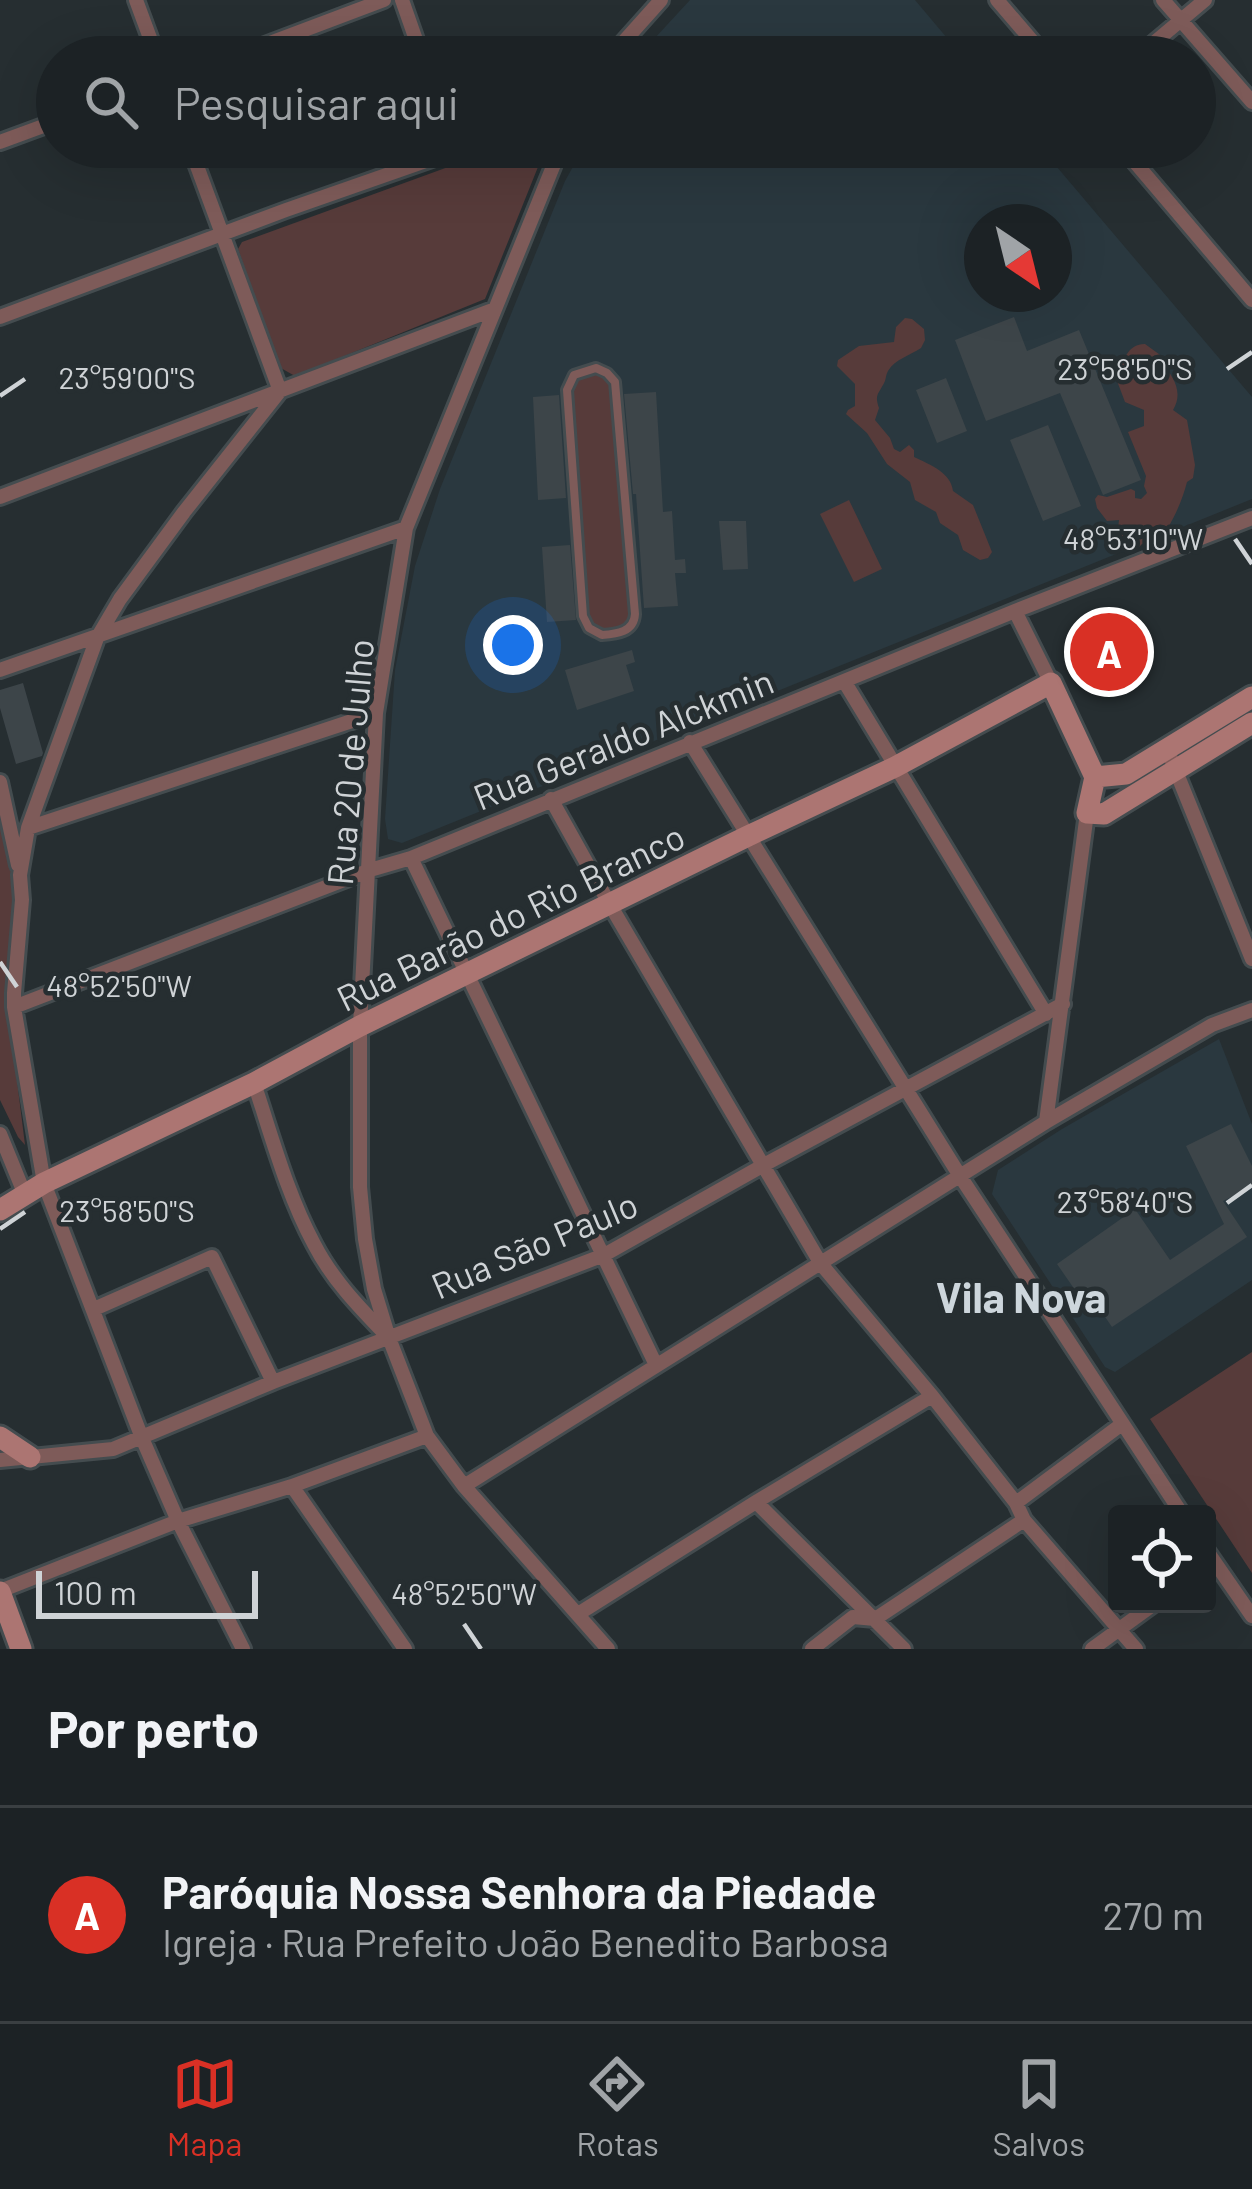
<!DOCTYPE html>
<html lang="pt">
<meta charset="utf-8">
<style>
:root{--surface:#1c2225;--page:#292f32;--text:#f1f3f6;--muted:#a0a4a7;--line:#3a3f42;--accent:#d93025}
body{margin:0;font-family:Barlow,sans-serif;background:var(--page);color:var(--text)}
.controls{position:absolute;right:36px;bottom:36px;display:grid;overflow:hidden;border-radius:12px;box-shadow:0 12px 48px #0002}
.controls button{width:108px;height:108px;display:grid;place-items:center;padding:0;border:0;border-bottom:3px solid var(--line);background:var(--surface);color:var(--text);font:60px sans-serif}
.compass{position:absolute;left:964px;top:204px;width:108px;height:108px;border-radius:50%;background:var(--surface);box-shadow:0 12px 48px #0002;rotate:145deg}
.scale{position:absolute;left:36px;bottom:30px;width:222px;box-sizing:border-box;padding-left:12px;border:6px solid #cfd3d6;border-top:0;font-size:33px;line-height:42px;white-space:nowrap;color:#cfd3d6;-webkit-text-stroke:9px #262e31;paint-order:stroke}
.you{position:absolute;left:513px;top:645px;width:42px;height:42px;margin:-30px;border:9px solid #fff;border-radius:50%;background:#1a73e8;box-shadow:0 0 0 18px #1a73e833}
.badge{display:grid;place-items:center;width:78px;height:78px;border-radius:50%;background:var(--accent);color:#fff;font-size:39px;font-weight:700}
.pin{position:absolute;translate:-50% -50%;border:6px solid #fff;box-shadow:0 3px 12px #0006}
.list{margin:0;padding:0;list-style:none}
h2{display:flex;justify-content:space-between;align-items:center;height:156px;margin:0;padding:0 48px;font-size:51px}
h2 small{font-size:39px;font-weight:400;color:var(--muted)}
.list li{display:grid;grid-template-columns:78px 1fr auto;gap:36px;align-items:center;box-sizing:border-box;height:216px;padding:0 48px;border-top:3px solid var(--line)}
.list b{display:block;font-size:45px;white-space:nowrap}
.list p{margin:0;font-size:39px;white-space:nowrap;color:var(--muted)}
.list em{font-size:39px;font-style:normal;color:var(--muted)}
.icon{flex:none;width:66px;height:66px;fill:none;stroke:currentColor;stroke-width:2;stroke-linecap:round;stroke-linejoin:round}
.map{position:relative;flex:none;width:1252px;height:1649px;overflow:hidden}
.search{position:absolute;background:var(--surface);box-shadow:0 12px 48px #0002;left:36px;right:36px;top:36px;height:132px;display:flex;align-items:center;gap:30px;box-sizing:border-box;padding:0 42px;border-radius:66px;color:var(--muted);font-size:45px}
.sheet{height:372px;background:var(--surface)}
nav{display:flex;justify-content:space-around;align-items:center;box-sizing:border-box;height:168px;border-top:3px solid var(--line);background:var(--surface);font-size:33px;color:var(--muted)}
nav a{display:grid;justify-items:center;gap:6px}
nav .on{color:var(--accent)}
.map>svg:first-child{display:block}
</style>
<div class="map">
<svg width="1252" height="1649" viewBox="0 0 1252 1649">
<rect width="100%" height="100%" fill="#262e31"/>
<path fill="#2a383f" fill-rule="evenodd" d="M 690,0 L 915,0 L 963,57 L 641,57 L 654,39 Z
M 584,147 L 1040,147 L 1252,397 L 1252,499 L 402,843 L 388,839 L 385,819 L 395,670 L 415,566 L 440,489 L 565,181 ZM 982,222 L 1054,222 L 1054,294 L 982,294 Z
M 1219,1039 L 1252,1124 L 1252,1280 L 1115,1372 L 1105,1367 L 992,1194 L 998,1170 L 1062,1129 Z"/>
<path fill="#573b3a" d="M 503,147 L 546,147 L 485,299 L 295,376 L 279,367 L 238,249 L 242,242 Z
M 905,318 L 912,319 L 924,329 L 925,340 L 921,348 C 911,355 895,359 888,371 C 886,374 886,378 885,381 C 879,394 874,394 879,408 L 875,420 L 890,438 L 894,449 L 900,452 L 909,445 L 914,450 L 914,457 C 931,465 951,473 953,491 L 973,505 L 992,552 L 988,558 L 980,560 L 963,550 L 958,535 L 940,523 L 936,512 L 915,500 L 910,482 L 887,464 L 867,433 L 846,414 L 848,410 L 855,406 L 855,384 L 837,366 L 838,360 L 859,346 L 894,342 L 896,327 Z
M 1145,344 L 1163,357 L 1161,362 C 1173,376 1184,392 1173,410 L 1187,420 L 1195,465 L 1193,478 L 1187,482 C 1182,502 1171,526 1158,542 L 1142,544 L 1136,550 L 1128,548 L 1118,529 L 1119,520 L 1107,521 L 1097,508 L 1095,499 L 1098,495 L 1107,497 L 1131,489 L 1135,491 L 1135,498 L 1141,499 L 1147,493 L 1144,486 L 1146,476 L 1128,432 L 1144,426 L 1144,410 L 1125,402 L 1114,373 C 1127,362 1124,345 1145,344 Z
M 600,371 L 613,383 L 632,621 L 616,632 L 595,631 L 585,615 L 569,390 L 575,376 Z
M 849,500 L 882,569 L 854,582 L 820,514 Z
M 0,814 L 17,874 L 7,1000 L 25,1145 L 18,1137 L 0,1100 Z
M 1252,1352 L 1252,1573 L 1150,1419 Z"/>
<path fill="#3d4549" d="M 1014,317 L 1027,351 L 1079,330 L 1141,480 L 1103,495 L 1060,393 L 986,421 L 955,340 Z
M 946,378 L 967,431 L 937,443 L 916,390 Z
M 656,392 L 663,512 L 672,511 L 675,560 L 685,559 L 686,573 L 675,573 L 678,606 L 644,608 L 636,494 L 633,494 L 624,394 Z
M 559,395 L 566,498 L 538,500 L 533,397 Z
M 1048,425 L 1081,506 L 1043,521 L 1010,440 Z
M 719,521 L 746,521 L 748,569 L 723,570 Z
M 570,545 L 576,620 L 547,622 L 542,547 Z
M 1123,620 L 1143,656 L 1094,685 L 1085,663 L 1075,647 Z
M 632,650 L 635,662 L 626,665 L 634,691 L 577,710 L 565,670 Z
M 23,683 L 43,753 L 42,756 L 16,764 L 0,708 L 0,690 Z
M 1231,1124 L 1252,1166 L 1252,1187 L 1223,1201 L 1247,1237 L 1112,1327 L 1092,1298 L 1084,1303 L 1057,1264 L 1135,1209 L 1170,1260 L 1224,1224 L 1186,1146 Z"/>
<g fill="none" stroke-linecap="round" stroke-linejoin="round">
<defs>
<path id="lane" d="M 596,368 L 607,373 L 615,382 L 635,614 C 634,632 617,634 602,635 L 589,628 L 583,616 L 567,390 L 574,375 Z"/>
<path id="street" d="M 136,0 L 157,57
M 402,0 L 422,57
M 997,0 L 1046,57
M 1163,0 L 1252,102
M 233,57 L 384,0
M 610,57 L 661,0
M 1137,57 L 1205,0
M 0,142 L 57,121
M 190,147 L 280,391 L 184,512 L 120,599 L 97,638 L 28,828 L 20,875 L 22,900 L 14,993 L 14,1007 L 44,1183 L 142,1438 L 178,1521 L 243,1649
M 561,147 L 406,528 L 376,713 L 360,1026 L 360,1187 L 365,1239 L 374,1289 L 389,1338 L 427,1436 L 464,1486 L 608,1649
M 1122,147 L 1252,300
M 0,317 L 286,210 L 466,147
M 0,497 L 495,309
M 1015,611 L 1051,683
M 0,670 L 406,528
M 844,681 L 1046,1014
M 690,742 L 960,1176 L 1182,1514
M 1167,749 L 1252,959
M 0,782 L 18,865
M 551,799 L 609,903 L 821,1264 L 932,1396 L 1016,1503 L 1024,1520 L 1136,1649
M 28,828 L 376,713
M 411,858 L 656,1365
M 14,1007 L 370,870 L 411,858 L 1015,611 L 1252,518
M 254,1083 C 272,1137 287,1194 314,1244 C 332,1279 358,1306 385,1334
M 1046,1122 L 1087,813
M 0,1134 L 25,1195
M 94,1309 L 212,1257 L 273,1382
M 0,1460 L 113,1449 L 273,1382 L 604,1255 L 762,1166 L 1063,1004
M 292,1486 L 405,1649
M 464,1486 L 1046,1122 L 1212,1025 L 1252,1010
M 756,1502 L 904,1649
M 1016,1503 L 1122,1424
M 1207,1551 L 1252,1616
M 0,1591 L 178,1521 L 292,1486 L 427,1436
M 578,1614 L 756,1502 L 932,1396
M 812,1649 L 853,1617 L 875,1619 L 1024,1520
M 1092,1649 L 1154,1604"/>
<path id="secondary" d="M 1095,777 L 1126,774 L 1252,697
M 0,1210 L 44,1183 L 254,1083 L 360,1026 L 748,836 L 895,767 L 1051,683 L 1095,777 L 1087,813 L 1104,814 L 1252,723
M 0,1437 L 30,1457
M 0,1592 L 21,1649"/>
</defs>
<use href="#lane" stroke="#444c4f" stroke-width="14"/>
<use href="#street" stroke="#444c4f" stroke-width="20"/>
<use href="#secondary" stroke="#444c4f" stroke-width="27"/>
<use href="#lane" stroke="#7e5b59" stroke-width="8"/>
<use href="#street" stroke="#7e5b59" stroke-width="14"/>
<use href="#secondary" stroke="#ac7572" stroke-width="21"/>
</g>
<path fill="none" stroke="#cfd3d6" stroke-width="4.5" d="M 1227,369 L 1252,352M 0,396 L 25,379M 1235,539 L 1252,564M 0,962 L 17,987M 1227,1203 L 1252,1185M 0,1229 L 25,1212M 464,1624 L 481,1649"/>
<g text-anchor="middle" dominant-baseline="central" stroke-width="9" stroke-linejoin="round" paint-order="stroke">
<g font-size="36" fill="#cfd3d6" stroke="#262e31">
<text transform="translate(623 738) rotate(-22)">Rua Geraldo Alckmin</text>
<text transform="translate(349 762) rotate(-85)">Rua 20 de Julho</text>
<text transform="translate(510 916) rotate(-26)">Rua Barão do Rio Branco</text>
<text transform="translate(534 1244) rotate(-23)">Rua São Paulo</text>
</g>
<g font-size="42" font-weight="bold" fill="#cdd6dc" stroke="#262e31">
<text x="1021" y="1296">Vila Nova</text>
</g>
</g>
<g font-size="30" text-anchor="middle" fill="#cfd3d6" stroke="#262e31" stroke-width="9" stroke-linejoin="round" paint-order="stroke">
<text x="1125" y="380">23°58'50"S</text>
<text x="127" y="389">23°59'00"S</text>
<text x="1133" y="550">48°53'10"W</text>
<text x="119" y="997">48°52'50"W</text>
<text x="1125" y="1213">23°58'40"S</text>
<text x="127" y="1222">23°58'50"S</text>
<text x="464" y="1605">48°52'50"W</text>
</g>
</svg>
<div class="controls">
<button><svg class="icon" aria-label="locate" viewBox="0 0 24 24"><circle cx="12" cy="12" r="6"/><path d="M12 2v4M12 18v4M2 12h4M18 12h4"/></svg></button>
</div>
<svg class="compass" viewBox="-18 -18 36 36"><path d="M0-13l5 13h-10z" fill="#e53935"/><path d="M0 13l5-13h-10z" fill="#a0a4a7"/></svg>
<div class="scale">100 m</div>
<div class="you"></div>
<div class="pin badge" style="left:1109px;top:652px">A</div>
<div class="search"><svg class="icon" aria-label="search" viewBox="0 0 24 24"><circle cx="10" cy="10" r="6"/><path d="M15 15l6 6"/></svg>Pesquisar aqui</div>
</div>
<section class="sheet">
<h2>Por perto<small></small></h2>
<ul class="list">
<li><span class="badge">A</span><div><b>Paróquia Nossa Senhora da Piedade</b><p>Igreja · Rua Prefeito João Benedito Barbosa</p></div><em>270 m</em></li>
</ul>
</section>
<nav>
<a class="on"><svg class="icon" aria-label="map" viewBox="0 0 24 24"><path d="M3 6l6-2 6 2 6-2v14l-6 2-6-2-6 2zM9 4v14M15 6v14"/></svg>Mapa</a>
<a><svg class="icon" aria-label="directions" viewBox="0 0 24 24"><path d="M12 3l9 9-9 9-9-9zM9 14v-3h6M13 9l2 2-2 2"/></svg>Rotas</a>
<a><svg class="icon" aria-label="saved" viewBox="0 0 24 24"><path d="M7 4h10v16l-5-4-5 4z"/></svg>Salvos</a>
</nav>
